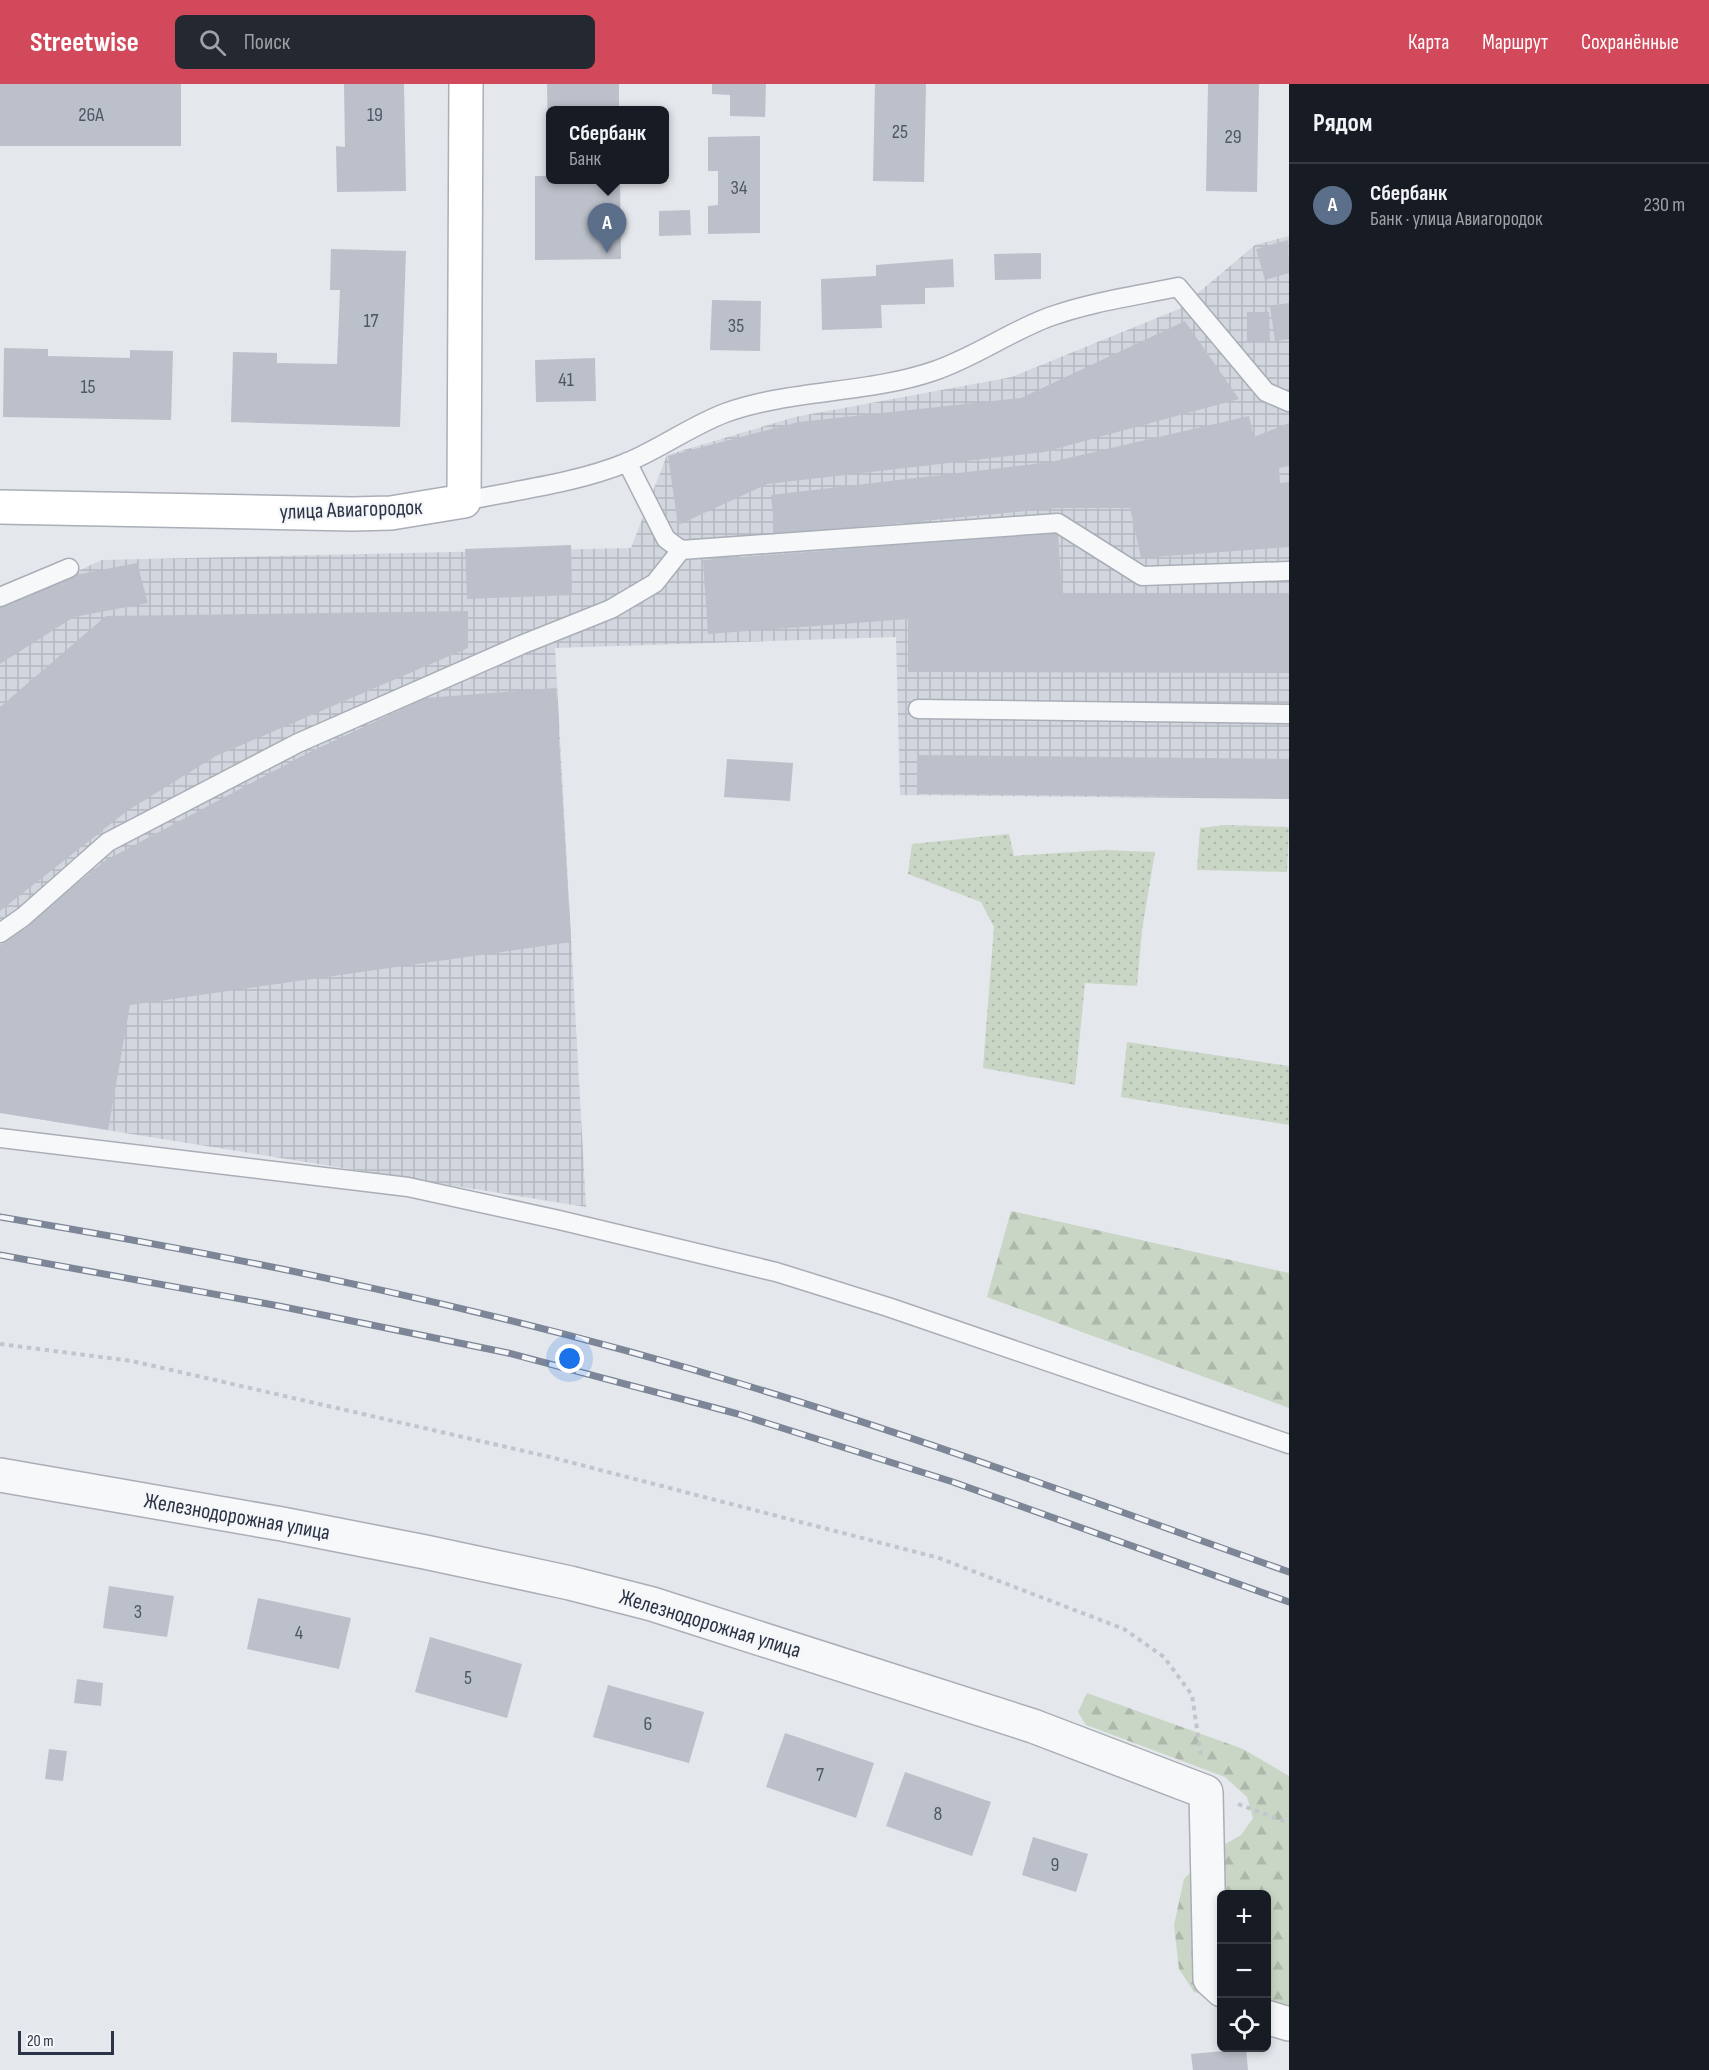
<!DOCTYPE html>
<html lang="ru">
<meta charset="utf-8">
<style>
:root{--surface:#171b24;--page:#242831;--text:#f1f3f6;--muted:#9ea1a6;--line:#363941;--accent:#d1495b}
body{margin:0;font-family:"Sofia Sans Condensed",sans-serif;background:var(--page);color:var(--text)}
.controls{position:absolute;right:18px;bottom:18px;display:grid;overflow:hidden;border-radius:9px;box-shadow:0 3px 9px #0003}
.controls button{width:54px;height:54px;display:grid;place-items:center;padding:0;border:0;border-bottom:2px solid var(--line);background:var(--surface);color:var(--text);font:30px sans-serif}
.scale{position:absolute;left:18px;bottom:15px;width:96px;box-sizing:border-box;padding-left:6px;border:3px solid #2b3445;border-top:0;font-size:16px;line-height:21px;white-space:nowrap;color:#2b3445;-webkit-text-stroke:4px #f4f6f9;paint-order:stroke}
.you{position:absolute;left:570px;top:1275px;width:21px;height:21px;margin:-15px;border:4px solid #fff;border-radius:50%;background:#1a73e8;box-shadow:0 0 0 9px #1a73e833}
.badge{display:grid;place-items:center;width:39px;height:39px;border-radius:50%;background:var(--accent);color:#fff;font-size:20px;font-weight:700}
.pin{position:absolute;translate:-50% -50px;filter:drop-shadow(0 2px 3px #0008)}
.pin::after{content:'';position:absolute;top:32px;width:21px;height:18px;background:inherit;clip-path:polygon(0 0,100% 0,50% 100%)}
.popup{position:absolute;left:546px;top:22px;width:123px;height:78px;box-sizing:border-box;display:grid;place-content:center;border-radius:9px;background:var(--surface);filter:drop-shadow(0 2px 4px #0005);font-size:20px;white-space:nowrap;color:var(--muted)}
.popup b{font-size:22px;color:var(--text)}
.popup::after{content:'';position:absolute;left:50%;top:100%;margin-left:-12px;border:12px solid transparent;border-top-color:var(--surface)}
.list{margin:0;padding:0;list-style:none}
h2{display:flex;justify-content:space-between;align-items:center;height:78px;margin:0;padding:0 24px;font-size:26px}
h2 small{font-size:20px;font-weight:400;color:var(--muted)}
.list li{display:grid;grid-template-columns:39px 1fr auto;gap:18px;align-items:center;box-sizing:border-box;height:84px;padding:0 24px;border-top:2px solid var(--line)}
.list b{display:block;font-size:22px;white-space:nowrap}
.list p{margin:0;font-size:20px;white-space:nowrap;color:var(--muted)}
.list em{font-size:20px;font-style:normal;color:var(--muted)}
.icon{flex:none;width:33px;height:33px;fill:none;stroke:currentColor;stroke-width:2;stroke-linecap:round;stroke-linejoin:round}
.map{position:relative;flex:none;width:1289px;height:1986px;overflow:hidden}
header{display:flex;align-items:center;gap:36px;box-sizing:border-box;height:84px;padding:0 30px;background:var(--accent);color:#fff}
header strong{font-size:28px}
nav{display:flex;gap:33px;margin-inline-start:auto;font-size:21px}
.search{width:420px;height:54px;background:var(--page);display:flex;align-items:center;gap:15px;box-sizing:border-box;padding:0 21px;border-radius:9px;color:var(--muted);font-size:22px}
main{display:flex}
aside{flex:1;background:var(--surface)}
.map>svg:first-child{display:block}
</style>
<header>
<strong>Streetwise</strong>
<div class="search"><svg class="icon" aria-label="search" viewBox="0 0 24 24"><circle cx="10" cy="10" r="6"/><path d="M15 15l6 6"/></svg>Поиск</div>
<nav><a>Карта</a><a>Маршрут</a><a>Сохранённые</a></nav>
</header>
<main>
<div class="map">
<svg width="1289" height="1986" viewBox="0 0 1289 1986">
<defs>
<pattern id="industrial-grid" width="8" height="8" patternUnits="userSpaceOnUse" patternTransform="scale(1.5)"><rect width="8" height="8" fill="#d2d6de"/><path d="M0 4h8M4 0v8" fill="none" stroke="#b4b8c0"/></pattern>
<pattern id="forest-firs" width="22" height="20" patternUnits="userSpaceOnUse" patternTransform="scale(1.5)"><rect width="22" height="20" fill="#c9d6c5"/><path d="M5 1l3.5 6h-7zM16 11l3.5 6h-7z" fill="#adb8ab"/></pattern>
<pattern id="garden-dots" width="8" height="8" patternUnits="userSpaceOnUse" patternTransform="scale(1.5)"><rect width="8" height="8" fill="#c9d6c5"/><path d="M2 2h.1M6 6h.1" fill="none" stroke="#adb8ab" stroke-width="1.8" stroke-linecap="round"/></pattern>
</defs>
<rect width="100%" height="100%" fill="#e4e7ec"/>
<path fill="url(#industrial-grid)" d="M 1289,152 L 1289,715 L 900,711 L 896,553 L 555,564 L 586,1123 L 0,1029 L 0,522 L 102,476 L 631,464 L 667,371 L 795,333 L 1012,293 L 1179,225 L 1255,161 Z"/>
<path fill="url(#forest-firs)" d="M 1011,1127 L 1289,1189 L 1289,1324 L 987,1213 Z
M 1087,1609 L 1243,1665 L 1289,1692 L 1289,1929 L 1267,1927 L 1266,1810 L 1222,1810 L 1221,1915 L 1194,1908 L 1179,1885 L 1174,1841 L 1184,1795 L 1208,1770 L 1241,1751 L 1253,1734 L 1247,1713 L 1225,1693 L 1086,1641 L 1078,1628 Z"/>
<path fill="url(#garden-dots)" d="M 1226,741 L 1289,743 L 1287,788 L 1197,786 L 1200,744 Z
M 1009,750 L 1014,772 L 1104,766 L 1155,768 L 1142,846 L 1137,902 L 1085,899 L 1075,1001 L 983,984 L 994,843 L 981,818 L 908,790 L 912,760 Z
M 1127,958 L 1289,982 L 1289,1041 L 1121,1013 Z"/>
<path fill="#bbc0ca" d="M 0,0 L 181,0 L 181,62 L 0,62 Z
M 344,0 L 404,0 L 406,107 L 337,108 L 336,62 L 345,63 Z
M 547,0 L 619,0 L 619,27 L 550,27 L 548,56 Z
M 712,0 L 766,0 L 765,33 L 730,32 L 730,11 L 712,10 Z
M 875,0 L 926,0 L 924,98 L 873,97 Z
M 1208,0 L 1259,0 L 1257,108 L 1206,107 Z
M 760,52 L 760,149 L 708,150 L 708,122 L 718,121 L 718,87 L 708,87 L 708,53 Z
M 535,92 L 550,92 L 550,96 L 620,96 L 621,175 L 535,176 Z
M 690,126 L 691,151 L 659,152 L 659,127 Z
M 1288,156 L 1289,189 L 1265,196 L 1256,165 Z
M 331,165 L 406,167 L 400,343 L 231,338 L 233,268 L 277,269 L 277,279 L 337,280 L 340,206 L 330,206 Z
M 1041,169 L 1041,195 L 995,196 L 994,170 Z
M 953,175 L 954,203 L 925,204 L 925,220 L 881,221 L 882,244 L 822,246 L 821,195 L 876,192 L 876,181 Z
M 712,216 L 761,217 L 760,267 L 710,266 Z
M 1289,219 L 1289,255 L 1275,257 L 1270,222 Z
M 1247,228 L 1269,228 L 1270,257 L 1247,257 Z
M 1185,237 L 1239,315 L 1044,368 L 767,400 L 678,441 L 668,372 L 799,338 L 1021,314 Z
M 4,264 L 48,265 L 48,272 L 130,274 L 130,266 L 173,267 L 171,336 L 3,333 Z
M 595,274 L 596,317 L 536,318 L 535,276 Z
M 1249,332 L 1254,353 L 1289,339 L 1289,382 L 1279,384 L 1280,399 L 1289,398 L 1289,463 L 1141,474 L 1130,424 L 1057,424 L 775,451 L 771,411 L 1051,378 Z
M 1058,449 L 1062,510 L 1289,510 L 1289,589 L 908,588 L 908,535 L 708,550 L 703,476 Z
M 571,461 L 572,511 L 467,515 L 465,465 Z
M 137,479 L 148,519 L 74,533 L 0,580 L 0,522 L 60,494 Z
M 468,527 L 468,564 L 216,672 L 127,727 L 0,827 L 0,623 L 106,532 Z
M 556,604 L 571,858 L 130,921 L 108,1046 L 0,1029 L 0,861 L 106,776 L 306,670 L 425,614 Z
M 917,671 L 1289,675 L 1289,714 L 917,710 Z
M 727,675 L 793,679 L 790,717 L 724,713 Z
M 109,1502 L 174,1512 L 167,1553 L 103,1544 Z
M 258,1514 L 351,1534 L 339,1585 L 247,1565 Z
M 430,1553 L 522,1580 L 507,1634 L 415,1608 Z
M 77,1595 L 103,1599 L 101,1622 L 74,1619 Z
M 608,1601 L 704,1628 L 689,1679 L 593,1653 Z
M 785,1649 L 874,1679 L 856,1734 L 766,1703 Z
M 49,1665 L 67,1667 L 63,1697 L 45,1695 Z
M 905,1688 L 991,1718 L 972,1772 L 886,1742 Z
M 1033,1753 L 1088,1770 L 1076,1808 L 1022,1791 Z
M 1246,1965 L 1248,1986 L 1193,1986 L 1191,1970 Z"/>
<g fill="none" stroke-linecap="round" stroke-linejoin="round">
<defs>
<path id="lane" d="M 627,378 L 666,455 L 681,466 L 1058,439 L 1142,492 L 1289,487
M 464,417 C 518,406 577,399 628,378 C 661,364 691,342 725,329 C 792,305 867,310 934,287 C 975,273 1009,248 1049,233 C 1090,218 1135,212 1178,203 L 1266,308 L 1289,318
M 0,513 L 69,484
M 918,625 L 1289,630
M 0,849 L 23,833 L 108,758 L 298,659 L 521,561 L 611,525 L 655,499 L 681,466
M 0,1054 L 408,1103 L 559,1136 L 776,1188 L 888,1223 L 1289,1360"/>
<path id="street" d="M 0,1391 L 282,1440 L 425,1468 L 570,1499 L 652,1520 L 1033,1642 L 1206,1708 L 1210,1895 L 1222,1906
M 1266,1933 L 1289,1940"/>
<path id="secondary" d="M 0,423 L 352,430 L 391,429 L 464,417 L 466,0"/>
</defs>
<use href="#lane" stroke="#a9aeb7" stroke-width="21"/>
<use href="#street" stroke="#a9aeb7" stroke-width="36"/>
<use href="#secondary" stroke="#a9aeb7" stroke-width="36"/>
<path stroke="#c2c5cb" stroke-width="4" stroke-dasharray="4.5 4.5" stroke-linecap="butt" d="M 0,1260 L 132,1277 L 550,1373 L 939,1474 L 1124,1545 L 1164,1573 L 1192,1611 L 1201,1672
M 1238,1720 L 1289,1739"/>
<use href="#lane" stroke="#f7f8fa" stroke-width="18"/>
<use href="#street" stroke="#f7f8fa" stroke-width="33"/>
<use href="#secondary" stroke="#fff" stroke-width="33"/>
<defs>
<path id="rail" d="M 0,1133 C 252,1175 503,1227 748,1302 C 931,1357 1109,1424 1289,1488
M 0,1171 L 279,1222 L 508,1269 L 738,1330 L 953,1398 L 1289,1518"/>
</defs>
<use href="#rail" stroke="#7d8696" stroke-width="7"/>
<use href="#rail" stroke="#f4f6f9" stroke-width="4.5" stroke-dasharray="14" stroke-linecap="butt"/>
</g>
<g text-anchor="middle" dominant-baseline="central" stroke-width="4.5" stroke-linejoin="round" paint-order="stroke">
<g font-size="20" fill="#4f5766">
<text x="91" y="31">26А</text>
<text x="375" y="31">19</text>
<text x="900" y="48">25</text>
<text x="1233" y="53">29</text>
<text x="739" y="104">34</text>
<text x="371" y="237">17</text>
<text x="736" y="242">35</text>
<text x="566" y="296">41</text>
<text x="88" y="303">15</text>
<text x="138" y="1528">3</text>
<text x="299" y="1549">4</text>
<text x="468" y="1594">5</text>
<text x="648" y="1640">6</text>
<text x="820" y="1691">7</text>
<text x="938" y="1730">8</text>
<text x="1055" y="1781">9</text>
</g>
<g font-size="22" fill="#2b3445" stroke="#f4f6f9">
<text transform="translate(351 426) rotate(-2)">улица Авиагородок</text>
<text transform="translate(237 1433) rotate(10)">Железнодорожная улица</text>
<text transform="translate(710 1540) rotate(17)">Железнодорожная улица</text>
</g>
</g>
</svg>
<div class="controls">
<button>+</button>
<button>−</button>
<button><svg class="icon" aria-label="locate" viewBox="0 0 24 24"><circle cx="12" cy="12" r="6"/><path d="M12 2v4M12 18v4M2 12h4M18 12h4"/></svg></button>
</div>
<div class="scale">20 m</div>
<div class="you"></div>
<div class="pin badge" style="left:607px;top:169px;background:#5c6f8a">A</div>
<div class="popup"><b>Сбербанк</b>Банк</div>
</div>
<aside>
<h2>Рядом<small></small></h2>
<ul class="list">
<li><span class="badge" style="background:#5c6f8a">A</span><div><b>Сбербанк</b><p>Банк · улица Авиагородок</p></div><em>230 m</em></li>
</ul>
</aside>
</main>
